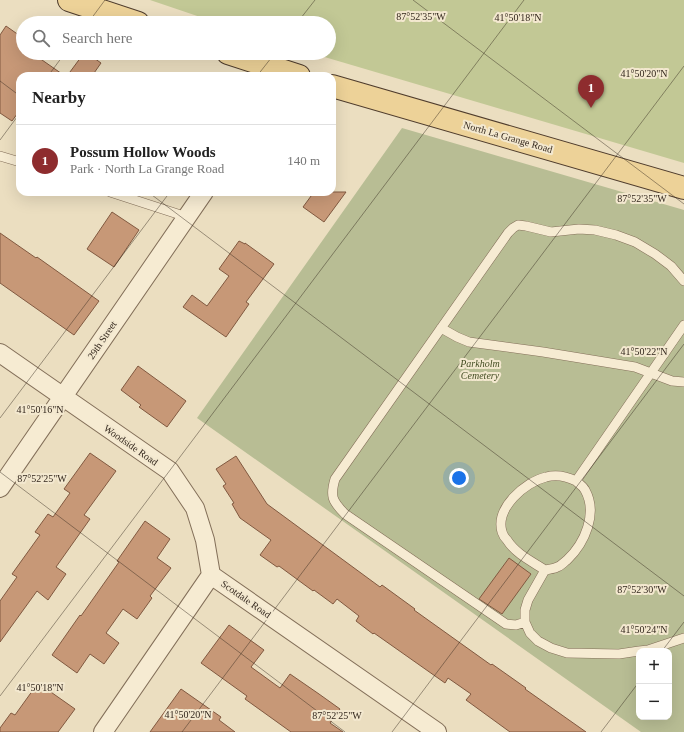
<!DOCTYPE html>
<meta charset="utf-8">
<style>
:root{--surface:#fff;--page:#f6f6f6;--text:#222;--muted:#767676;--line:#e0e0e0;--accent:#8e2c2e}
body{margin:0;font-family:"Times New Roman",serif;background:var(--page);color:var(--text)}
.controls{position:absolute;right:12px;bottom:12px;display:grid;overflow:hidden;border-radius:8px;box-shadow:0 4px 16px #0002}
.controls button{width:36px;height:36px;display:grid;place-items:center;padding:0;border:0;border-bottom:1px solid var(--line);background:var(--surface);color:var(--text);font:20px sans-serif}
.you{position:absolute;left:459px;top:478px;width:14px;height:14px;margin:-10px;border:3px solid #fff;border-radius:50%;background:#1a73e8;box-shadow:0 0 0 6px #1a73e833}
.badge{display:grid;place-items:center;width:26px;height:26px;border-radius:50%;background:var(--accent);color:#fff;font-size:13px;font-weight:700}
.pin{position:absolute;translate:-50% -33px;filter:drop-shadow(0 1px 2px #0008)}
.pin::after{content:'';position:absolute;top:21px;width:14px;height:12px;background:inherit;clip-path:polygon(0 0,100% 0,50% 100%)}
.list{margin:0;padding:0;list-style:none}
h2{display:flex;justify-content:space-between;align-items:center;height:52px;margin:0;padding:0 16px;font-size:17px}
h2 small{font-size:13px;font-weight:400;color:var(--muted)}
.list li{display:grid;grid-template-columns:26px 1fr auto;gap:12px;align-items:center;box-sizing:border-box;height:72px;padding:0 16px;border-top:1px solid var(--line)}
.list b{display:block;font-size:15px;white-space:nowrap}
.list p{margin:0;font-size:13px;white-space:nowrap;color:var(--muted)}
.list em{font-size:13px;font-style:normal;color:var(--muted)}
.icon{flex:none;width:22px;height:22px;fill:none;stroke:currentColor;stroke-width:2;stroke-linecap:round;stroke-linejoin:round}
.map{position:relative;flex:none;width:684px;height:732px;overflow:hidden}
.search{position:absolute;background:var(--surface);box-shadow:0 4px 16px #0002;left:16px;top:16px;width:320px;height:44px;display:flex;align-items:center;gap:10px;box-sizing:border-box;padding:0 14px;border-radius:22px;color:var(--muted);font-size:15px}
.panel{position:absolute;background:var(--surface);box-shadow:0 4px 16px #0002;left:16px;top:72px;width:320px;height:124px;border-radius:12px}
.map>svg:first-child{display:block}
</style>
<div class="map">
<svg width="684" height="732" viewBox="0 0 684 732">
<rect width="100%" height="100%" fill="#ebdec0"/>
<path fill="#c2c895" d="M 150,0 L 684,0 L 684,163 L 311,53 L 329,53 L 329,23 L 218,23 Z"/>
<path fill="#b8bd94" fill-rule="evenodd" d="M 402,128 L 684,210 L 684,732 L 641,732 L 197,418 ZM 639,651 L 669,651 L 669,717 L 639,717 Z"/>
<path fill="#c79877" stroke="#815940" d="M 6,26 L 23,38 L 23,53 L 32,53 L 65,76 L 20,76 L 20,110 L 12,121 L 0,113 L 0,35 Z
M 84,53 L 87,53 L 101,63 L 92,76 L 67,76 Z
M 314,192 L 346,192 L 324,222 L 303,207 Z
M 112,212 L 139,230 L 114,267 L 87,249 Z
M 0,233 L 36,258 L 37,257 L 99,301 L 74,335 L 0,283 Z
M 239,241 L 245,244 L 245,243 L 274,264 L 246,302 L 249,304 L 226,337 L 183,307 L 192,295 L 207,306 L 229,276 L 219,269 Z
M 138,366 L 186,401 L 167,427 L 139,407 L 141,405 L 121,390 Z
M 90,453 L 116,471 L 84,515 L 90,519 L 56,567 L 66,574 L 48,600 L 37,591 L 0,642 L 0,601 L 17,577 L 12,574 L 40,535 L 35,532 L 48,514 L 53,517 L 70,493 L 64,489 Z
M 236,456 L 267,504 L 380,587 L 382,585 L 415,609 L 414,610 L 491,665 L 492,664 L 526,688 L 525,689 L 586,732 L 510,732 L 466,700 L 471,694 L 448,678 L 445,683 L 374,633 L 373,634 L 356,621 L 359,616 L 337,599 L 333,604 L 314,590 L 313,591 L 279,566 L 277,567 L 260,555 L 271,540 L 240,518 L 232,504 L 234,503 L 223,486 L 226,484 L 216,469 Z
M 145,521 L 170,539 L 157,558 L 171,568 L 150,596 L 152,598 L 137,619 L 123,609 L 106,633 L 119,643 L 104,664 L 90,654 L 77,673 L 52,655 L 80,615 L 81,616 L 119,562 L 117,561 Z
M 509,558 L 531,574 L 502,614 L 479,599 Z
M 229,625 L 264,650 L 251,667 L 280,688 L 290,674 L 319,694 L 340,709 L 330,723 L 343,732 L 291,732 L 245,699 L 247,696 L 201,663 Z
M 38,683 L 75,709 L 58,732 L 0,732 L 0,728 L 11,713 L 15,715 Z
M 181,689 L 221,717 L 219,720 L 235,732 L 150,732 Z"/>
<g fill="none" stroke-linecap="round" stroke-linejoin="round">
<defs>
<path id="lane" d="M 0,156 L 20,162
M 110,192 L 187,217
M 441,328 L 457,337 L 469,342 L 543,352 L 635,367 L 672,381 L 684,382
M 545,570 C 549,569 554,569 557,567 C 561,566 564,562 567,560 C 585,543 598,513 585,490 C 583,486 579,484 576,481
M 525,622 L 516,625 L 506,624 L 345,514 C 332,501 330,496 335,479 L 508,233 L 513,228 L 518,225 L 526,226 L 551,232 L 579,229 L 595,230 L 616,235 L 635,242 L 655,254 L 671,266 L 684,281
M 639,651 L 619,654 L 567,653 L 551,648 L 538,641 L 530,633 L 525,622 L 525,610 L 528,600 L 545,570 C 531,561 516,554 507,540 C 505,538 503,535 502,532 C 495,508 525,482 546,477 C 557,474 566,476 576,481 L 684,325
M 639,651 L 648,650 L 684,638"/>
<path id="street" d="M 0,353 L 170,471 L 195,508 L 205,540 L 211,575
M 0,488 L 204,192
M 103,732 L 211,575 L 437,732"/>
<path id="primary" d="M 69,0 L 138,23
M 228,53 L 299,76
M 332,86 L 684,188"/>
</defs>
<use href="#lane" stroke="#836f59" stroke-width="10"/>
<use href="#street" stroke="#836f59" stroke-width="20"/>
<use href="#primary" stroke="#503d2d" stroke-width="24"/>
<use href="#lane" stroke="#f6ebd2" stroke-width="9"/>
<use href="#street" stroke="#f6ebd2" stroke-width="18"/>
<use href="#primary" stroke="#edd298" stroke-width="22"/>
</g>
<path fill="none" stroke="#33271d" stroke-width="1" stroke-opacity="0.45" d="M 413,0 L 684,204M 88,23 L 105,0M 297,23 L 315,0M 48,76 L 65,53M 257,76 L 275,53M 0,81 L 20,96M 0,140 L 20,113M 148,192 L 684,596M 0,418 L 170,192M 0,472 L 345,732M 662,651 L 684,622M 0,696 L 524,0M 182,732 L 684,66M 392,732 L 684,344M 601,732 L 639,682"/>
<g text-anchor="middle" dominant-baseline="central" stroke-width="4" stroke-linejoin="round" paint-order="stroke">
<g font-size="10" fill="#33271d" stroke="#f3e8cf">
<text transform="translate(508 137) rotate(16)">North La Grange Road</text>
<text transform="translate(102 340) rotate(-56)">29th Street</text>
<text transform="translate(131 445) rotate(35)">Woodside Road</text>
<text transform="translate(246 599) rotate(35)">Scotdale Road</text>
</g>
<g font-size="10" font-style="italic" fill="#444e24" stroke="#f3e8cf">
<text x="480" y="363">Parkholm<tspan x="480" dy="12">Cemetery</tspan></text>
</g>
</g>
<g font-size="10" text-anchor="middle" fill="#33271d" stroke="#f3e8cf" stroke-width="4" stroke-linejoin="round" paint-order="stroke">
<text x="421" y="20">87°52'35"W</text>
<text x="518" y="21">41°50'18"N</text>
<text x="644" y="77">41°50'20"N</text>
<text x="642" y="202">87°52'35"W</text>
<text x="644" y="355">41°50'22"N</text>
<text x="40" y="413">41°50'16"N</text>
<text x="42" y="482">87°52'25"W</text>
<text x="642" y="593">87°52'30"W</text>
<text x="644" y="633">41°50'24"N</text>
<text x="40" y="691">41°50'18"N</text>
<text x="188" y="718">41°50'20"N</text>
<text x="337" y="719">87°52'25"W</text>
</g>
</svg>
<div class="controls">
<button>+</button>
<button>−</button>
</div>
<div class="you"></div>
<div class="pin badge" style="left:591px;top:108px">1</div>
<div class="search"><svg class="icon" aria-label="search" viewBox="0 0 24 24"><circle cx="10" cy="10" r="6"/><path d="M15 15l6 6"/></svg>Search here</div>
<section class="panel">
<h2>Nearby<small></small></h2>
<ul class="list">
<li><span class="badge">1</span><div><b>Possum Hollow Woods</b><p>Park · North La Grange Road</p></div><em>140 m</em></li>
</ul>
</section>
</div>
